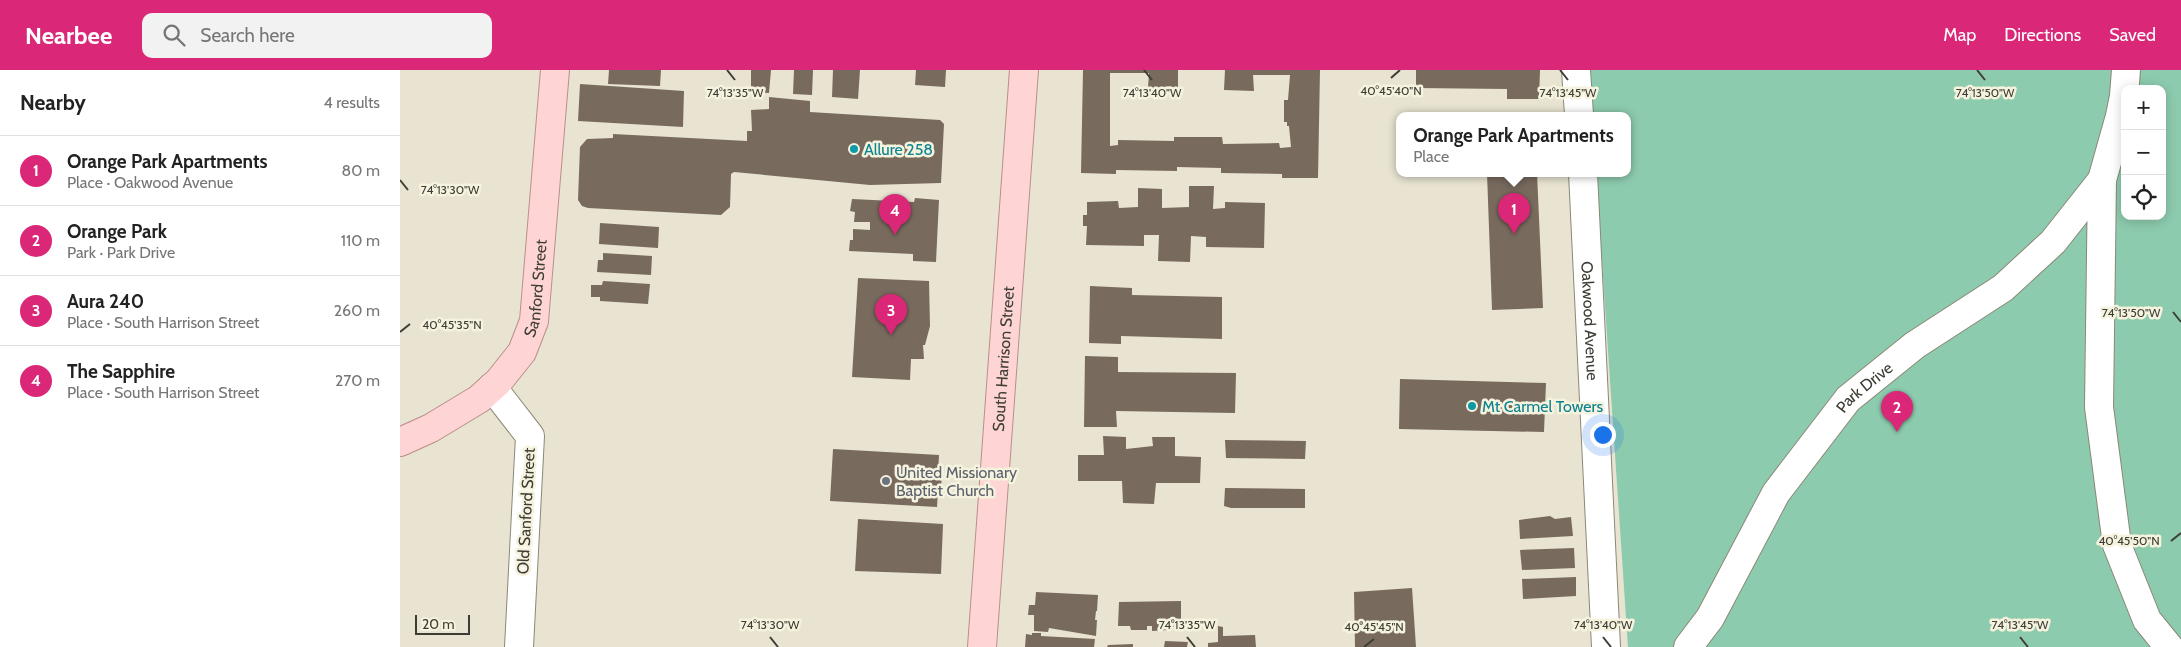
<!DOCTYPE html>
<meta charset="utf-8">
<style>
:root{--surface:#fff;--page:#f2f2f2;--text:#222;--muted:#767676;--line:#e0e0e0;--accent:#db2777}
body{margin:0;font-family:Cabin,sans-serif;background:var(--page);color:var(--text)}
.controls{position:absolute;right:15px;top:15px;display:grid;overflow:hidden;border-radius:10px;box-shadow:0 2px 12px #0003}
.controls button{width:45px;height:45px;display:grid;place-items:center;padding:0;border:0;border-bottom:1px solid var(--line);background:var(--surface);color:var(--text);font:25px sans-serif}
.scale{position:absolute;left:15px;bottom:12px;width:55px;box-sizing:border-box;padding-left:5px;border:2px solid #3e3d35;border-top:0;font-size:14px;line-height:18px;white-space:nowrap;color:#3e3d35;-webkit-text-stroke:4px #f5f2de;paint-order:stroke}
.you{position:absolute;left:1202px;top:364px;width:18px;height:18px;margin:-12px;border:4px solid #fff;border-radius:50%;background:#1a73e8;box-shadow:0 0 0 8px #1a73e833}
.badge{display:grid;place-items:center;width:32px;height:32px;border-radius:50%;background:var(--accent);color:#fff;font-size:16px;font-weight:700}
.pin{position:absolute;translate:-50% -41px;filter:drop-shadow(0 1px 2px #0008)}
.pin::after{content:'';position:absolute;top:26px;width:18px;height:15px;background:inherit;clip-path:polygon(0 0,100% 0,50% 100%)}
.popup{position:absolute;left:996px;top:42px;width:235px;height:65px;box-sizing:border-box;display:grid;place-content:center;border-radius:10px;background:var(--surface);filter:drop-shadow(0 1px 4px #0005);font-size:16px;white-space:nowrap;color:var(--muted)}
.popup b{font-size:19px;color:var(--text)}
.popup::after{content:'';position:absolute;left:50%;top:100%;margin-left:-10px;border:10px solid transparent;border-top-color:var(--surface)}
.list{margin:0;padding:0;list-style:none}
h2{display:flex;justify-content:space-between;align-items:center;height:65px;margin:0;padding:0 20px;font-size:21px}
h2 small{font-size:16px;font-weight:400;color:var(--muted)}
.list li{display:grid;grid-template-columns:32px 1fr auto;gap:15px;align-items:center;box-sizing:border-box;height:70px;padding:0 20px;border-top:1px solid var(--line)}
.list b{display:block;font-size:19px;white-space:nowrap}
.list p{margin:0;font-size:16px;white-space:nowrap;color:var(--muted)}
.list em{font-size:16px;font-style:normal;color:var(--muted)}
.icon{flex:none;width:28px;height:28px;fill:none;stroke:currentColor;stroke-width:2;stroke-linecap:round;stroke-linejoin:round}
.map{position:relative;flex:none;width:1781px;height:577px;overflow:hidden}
header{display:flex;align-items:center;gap:30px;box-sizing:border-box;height:70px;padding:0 25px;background:var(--accent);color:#fff}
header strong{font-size:24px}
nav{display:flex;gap:28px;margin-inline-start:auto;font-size:18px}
.search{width:350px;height:45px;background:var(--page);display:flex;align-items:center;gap:12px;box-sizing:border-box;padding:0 18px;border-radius:10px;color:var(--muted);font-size:19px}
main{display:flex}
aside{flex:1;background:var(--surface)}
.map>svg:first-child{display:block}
</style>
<header>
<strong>Nearbee</strong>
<div class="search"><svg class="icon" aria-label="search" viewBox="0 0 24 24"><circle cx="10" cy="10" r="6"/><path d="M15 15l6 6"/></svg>Search here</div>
<nav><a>Map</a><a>Directions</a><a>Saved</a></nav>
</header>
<main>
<aside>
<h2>Nearby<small>4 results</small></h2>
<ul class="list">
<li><span class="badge">1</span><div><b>Orange Park Apartments</b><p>Place · Oakwood Avenue</p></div><em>80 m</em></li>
<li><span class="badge">2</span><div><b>Orange Park</b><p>Park · Park Drive</p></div><em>110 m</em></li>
<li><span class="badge">3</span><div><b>Aura 240</b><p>Place · South Harrison Street</p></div><em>260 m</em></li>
<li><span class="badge">4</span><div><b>The Sapphire</b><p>Place · South Harrison Street</p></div><em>270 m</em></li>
</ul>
</aside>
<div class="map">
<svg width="1781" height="577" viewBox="0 0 1781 577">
<rect width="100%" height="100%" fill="#e8e4d1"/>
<path fill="#8dcbae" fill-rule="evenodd" d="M 1189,0 L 1781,0 L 1781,577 L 1228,577 L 1196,103 L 1228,103 L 1228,45 L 1192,45 ZM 1725,19 L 1762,19 L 1762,146 L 1725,146 Z"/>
<path fill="#796a5e" d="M 209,0 L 261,0 L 260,16 L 208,14 Z
M 351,0 L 371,0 L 369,23 L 351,22 Z
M 394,0 L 413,0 L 412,25 L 393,24 Z
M 433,0 L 460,0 L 458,29 L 432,27 Z
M 516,0 L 546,0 L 545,17 L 515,15 Z
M 683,0 L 778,0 L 778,20 L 748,18 L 749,3 L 710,3 L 710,76 L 718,75 L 718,70 L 774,71 L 774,67 L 822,67 L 823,74 L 879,73 L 880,78 L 891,77 L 889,56 L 887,56 L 887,52 L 884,52 L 884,30 L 888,30 L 890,5 L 853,5 L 854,21 L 824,20 L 825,0 L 920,0 L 918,108 L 882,108 L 882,104 L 821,103 L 821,98 L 777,97 L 777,101 L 716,100 L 716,104 L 681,103 Z
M 1016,0 L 1140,0 L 1139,29 L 1107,29 L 1107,19 L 1016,18 Z
M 180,14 L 284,21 L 283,57 L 178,51 Z
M 369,27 L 410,31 L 410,42 L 540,50 L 544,54 L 541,113 L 470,115 L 334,102 L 331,104 L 330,137 L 321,145 L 188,138 L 182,136 L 178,130 L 180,77 L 187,69 L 213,68 L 213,64 L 347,71 L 347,61 L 352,61 L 351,40 L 369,39 Z
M 1087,103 L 1137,103 L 1143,238 L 1092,240 Z
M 789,116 L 814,116 L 813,139 L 825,138 L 825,132 L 865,133 L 864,178 L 806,177 L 806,167 L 791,166 L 790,192 L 758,191 L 759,165 L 744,165 L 744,176 L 686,175 L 687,156 L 683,156 L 683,145 L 687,145 L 687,132 L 718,131 L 719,138 L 738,137 L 738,118 L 762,119 L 762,138 L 789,137 Z
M 515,128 L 539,130 L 536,192 L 513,191 L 513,184 L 449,181 L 450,170 L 453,170 L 453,159 L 470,160 L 470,152 L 454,152 L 455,142 L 450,141 L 452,129 L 514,132 Z
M 200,153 L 259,157 L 258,178 L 199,174 Z
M 203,183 L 252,186 L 251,205 L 197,202 L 198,190 L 203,190 Z
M 458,208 L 529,211 L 530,256 L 525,275 L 523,275 L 524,289 L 511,289 L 510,310 L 452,307 Z
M 203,211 L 250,214 L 248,234 L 200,231 L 200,227 L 191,227 L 191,215 L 202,215 Z
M 690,216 L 732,218 L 732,225 L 822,227 L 822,269 L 721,266 L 721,274 L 689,273 Z
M 685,286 L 718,287 L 718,302 L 836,303 L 835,343 L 716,341 L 717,357 L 684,357 Z
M 1000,309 L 1146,313 L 1144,362 L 999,359 Z
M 703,366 L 726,367 L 726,379 L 753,376 L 752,367 L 775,367 L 775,386 L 801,387 L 800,413 L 756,413 L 754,434 L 723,433 L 722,411 L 678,411 L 678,385 L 704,385 Z
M 825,370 L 906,371 L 905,389 L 826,388 Z
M 433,379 L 539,385 L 538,404 L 542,403 L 541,419 L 538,419 L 537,437 L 430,431 Z
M 825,418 L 905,419 L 905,438 L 831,438 L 824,436 Z
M 1150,446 L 1155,449 L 1171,447 L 1173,466 L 1120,469 L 1119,450 Z
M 458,449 L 543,454 L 541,504 L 455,501 Z
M 1174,478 L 1175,498 L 1122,500 L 1120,480 Z
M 1176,507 L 1176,526 L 1123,529 L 1122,509 Z
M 1012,518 L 1016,577 L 955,577 L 954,522 Z
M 636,522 L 698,525 L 697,541 L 696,541 L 695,550 L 697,550 L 696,566 L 649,558 L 648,562 L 634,561 L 634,545 L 628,545 L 629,535 L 635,535 Z
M 781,531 L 781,557 L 769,557 L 769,560 L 752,561 L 752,556 L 747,556 L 747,560 L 731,560 L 730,556 L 718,556 L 719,532 Z
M 818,556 L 823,557 L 823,566 L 855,565 L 856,577 L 808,577 L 808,573 L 818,572 Z
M 632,563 L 641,563 L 641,566 L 695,569 L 694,577 L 625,577 L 626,564 L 632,565 Z
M 765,571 L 788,572 L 787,577 L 764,577 Z
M 733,574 L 733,577 L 707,577 L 708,575 Z"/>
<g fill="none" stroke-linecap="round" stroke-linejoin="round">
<defs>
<g id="minor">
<path d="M 1176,0 L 1179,45"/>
<path id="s1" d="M 1183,103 L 1206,577"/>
<path d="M 1702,110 L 1699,337 L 1717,475 L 1747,550 L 1769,577"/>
<path d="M 92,317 L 130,366 L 119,577"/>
<path id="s2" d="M 1288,577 L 1310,548 L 1376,423 L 1448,329 L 1515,275 L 1603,218 L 1653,172 L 1702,110 L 1720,46 L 1724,26 L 1726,0"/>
</g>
<g id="major">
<path id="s3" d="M 0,372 L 31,358 L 79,329 L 98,312 L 122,282 L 134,251 L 155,0"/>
<path id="s4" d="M 582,577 L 624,0"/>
</g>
</defs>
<use href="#minor" stroke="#8b8876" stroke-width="30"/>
<use href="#major" stroke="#ba8e8a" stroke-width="30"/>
<use href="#minor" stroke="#fff" stroke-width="28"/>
<use href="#major" stroke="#fed5d4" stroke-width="28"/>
</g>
<path fill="none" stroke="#3e3d35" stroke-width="2" d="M 327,0 L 335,10M 744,0 L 752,10M 1160,0 L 1168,10M 1577,0 L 1585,10M 991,8 L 1000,0M 0,110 L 8,120M 1773,242 L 1781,252M 0,262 L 10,254M 1771,471 L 1781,463M 370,567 L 378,577M 787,567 L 795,577M 1203,567 L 1211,577M 1620,567 L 1628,577M 964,577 L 974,569"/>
<g fill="#0f9aa8" stroke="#f5f2de" stroke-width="2">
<circle cx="454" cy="79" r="5"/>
<circle cx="1072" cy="336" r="5"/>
</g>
<circle fill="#6b7280" stroke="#f5f2de" stroke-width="2" cx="486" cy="411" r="5"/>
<g text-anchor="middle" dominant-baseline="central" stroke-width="5" stroke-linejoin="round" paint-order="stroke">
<g font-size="16" fill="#0d838f" stroke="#f5f2de" text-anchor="start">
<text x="464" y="79">Allure 258</text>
<text x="1082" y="336">Mt Carmel Towers</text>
</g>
<g font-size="16" fill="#3e3d35" stroke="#f5f2de">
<text stroke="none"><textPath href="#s3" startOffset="220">Sanford Street</textPath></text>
<text stroke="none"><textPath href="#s1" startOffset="148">Oakwood Avenue</textPath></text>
<text stroke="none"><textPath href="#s4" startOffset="289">South Harrison Street</textPath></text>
<text stroke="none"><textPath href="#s2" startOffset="316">Park Drive</textPath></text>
<text transform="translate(126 441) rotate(-87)">Old Sanford Street</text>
</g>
<g font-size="16" fill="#5b616d" stroke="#f5f2de" text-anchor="start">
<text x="496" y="402">United Missionary<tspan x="496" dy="18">Baptist Church</tspan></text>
</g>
</g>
<g font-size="12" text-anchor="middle" fill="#3e3d35" stroke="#f5f2de" stroke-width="5" stroke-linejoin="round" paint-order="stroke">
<text x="991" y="25">40°45'40"N</text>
<text x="335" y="27">74°13'35"W</text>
<text x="752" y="27">74°13'40"W</text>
<text x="1168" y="27">74°13'45"W</text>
<text x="1585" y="27">74°13'50"W</text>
<text x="50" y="124">74°13'30"W</text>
<text x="1731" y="247">74°13'50"W</text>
<text x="52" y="259">40°45'35"N</text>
<text x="1729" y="475">40°45'50"N</text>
<text x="370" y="559">74°13'30"W</text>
<text x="787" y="559">74°13'35"W</text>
<text x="1203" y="559">74°13'40"W</text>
<text x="1620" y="559">74°13'45"W</text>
<text x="974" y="561">40°45'45"N</text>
</g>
</svg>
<div class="controls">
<button>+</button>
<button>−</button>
<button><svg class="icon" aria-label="locate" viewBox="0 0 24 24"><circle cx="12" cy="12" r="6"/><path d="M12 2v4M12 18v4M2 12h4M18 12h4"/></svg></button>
</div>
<div class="scale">20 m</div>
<div class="you"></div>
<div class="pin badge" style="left:1114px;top:164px">1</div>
<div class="popup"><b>Orange Park Apartments</b>Place</div>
<div class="pin badge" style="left:1497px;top:362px">2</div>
<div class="pin badge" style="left:491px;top:265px">3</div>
<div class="pin badge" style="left:495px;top:165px">4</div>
</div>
</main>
